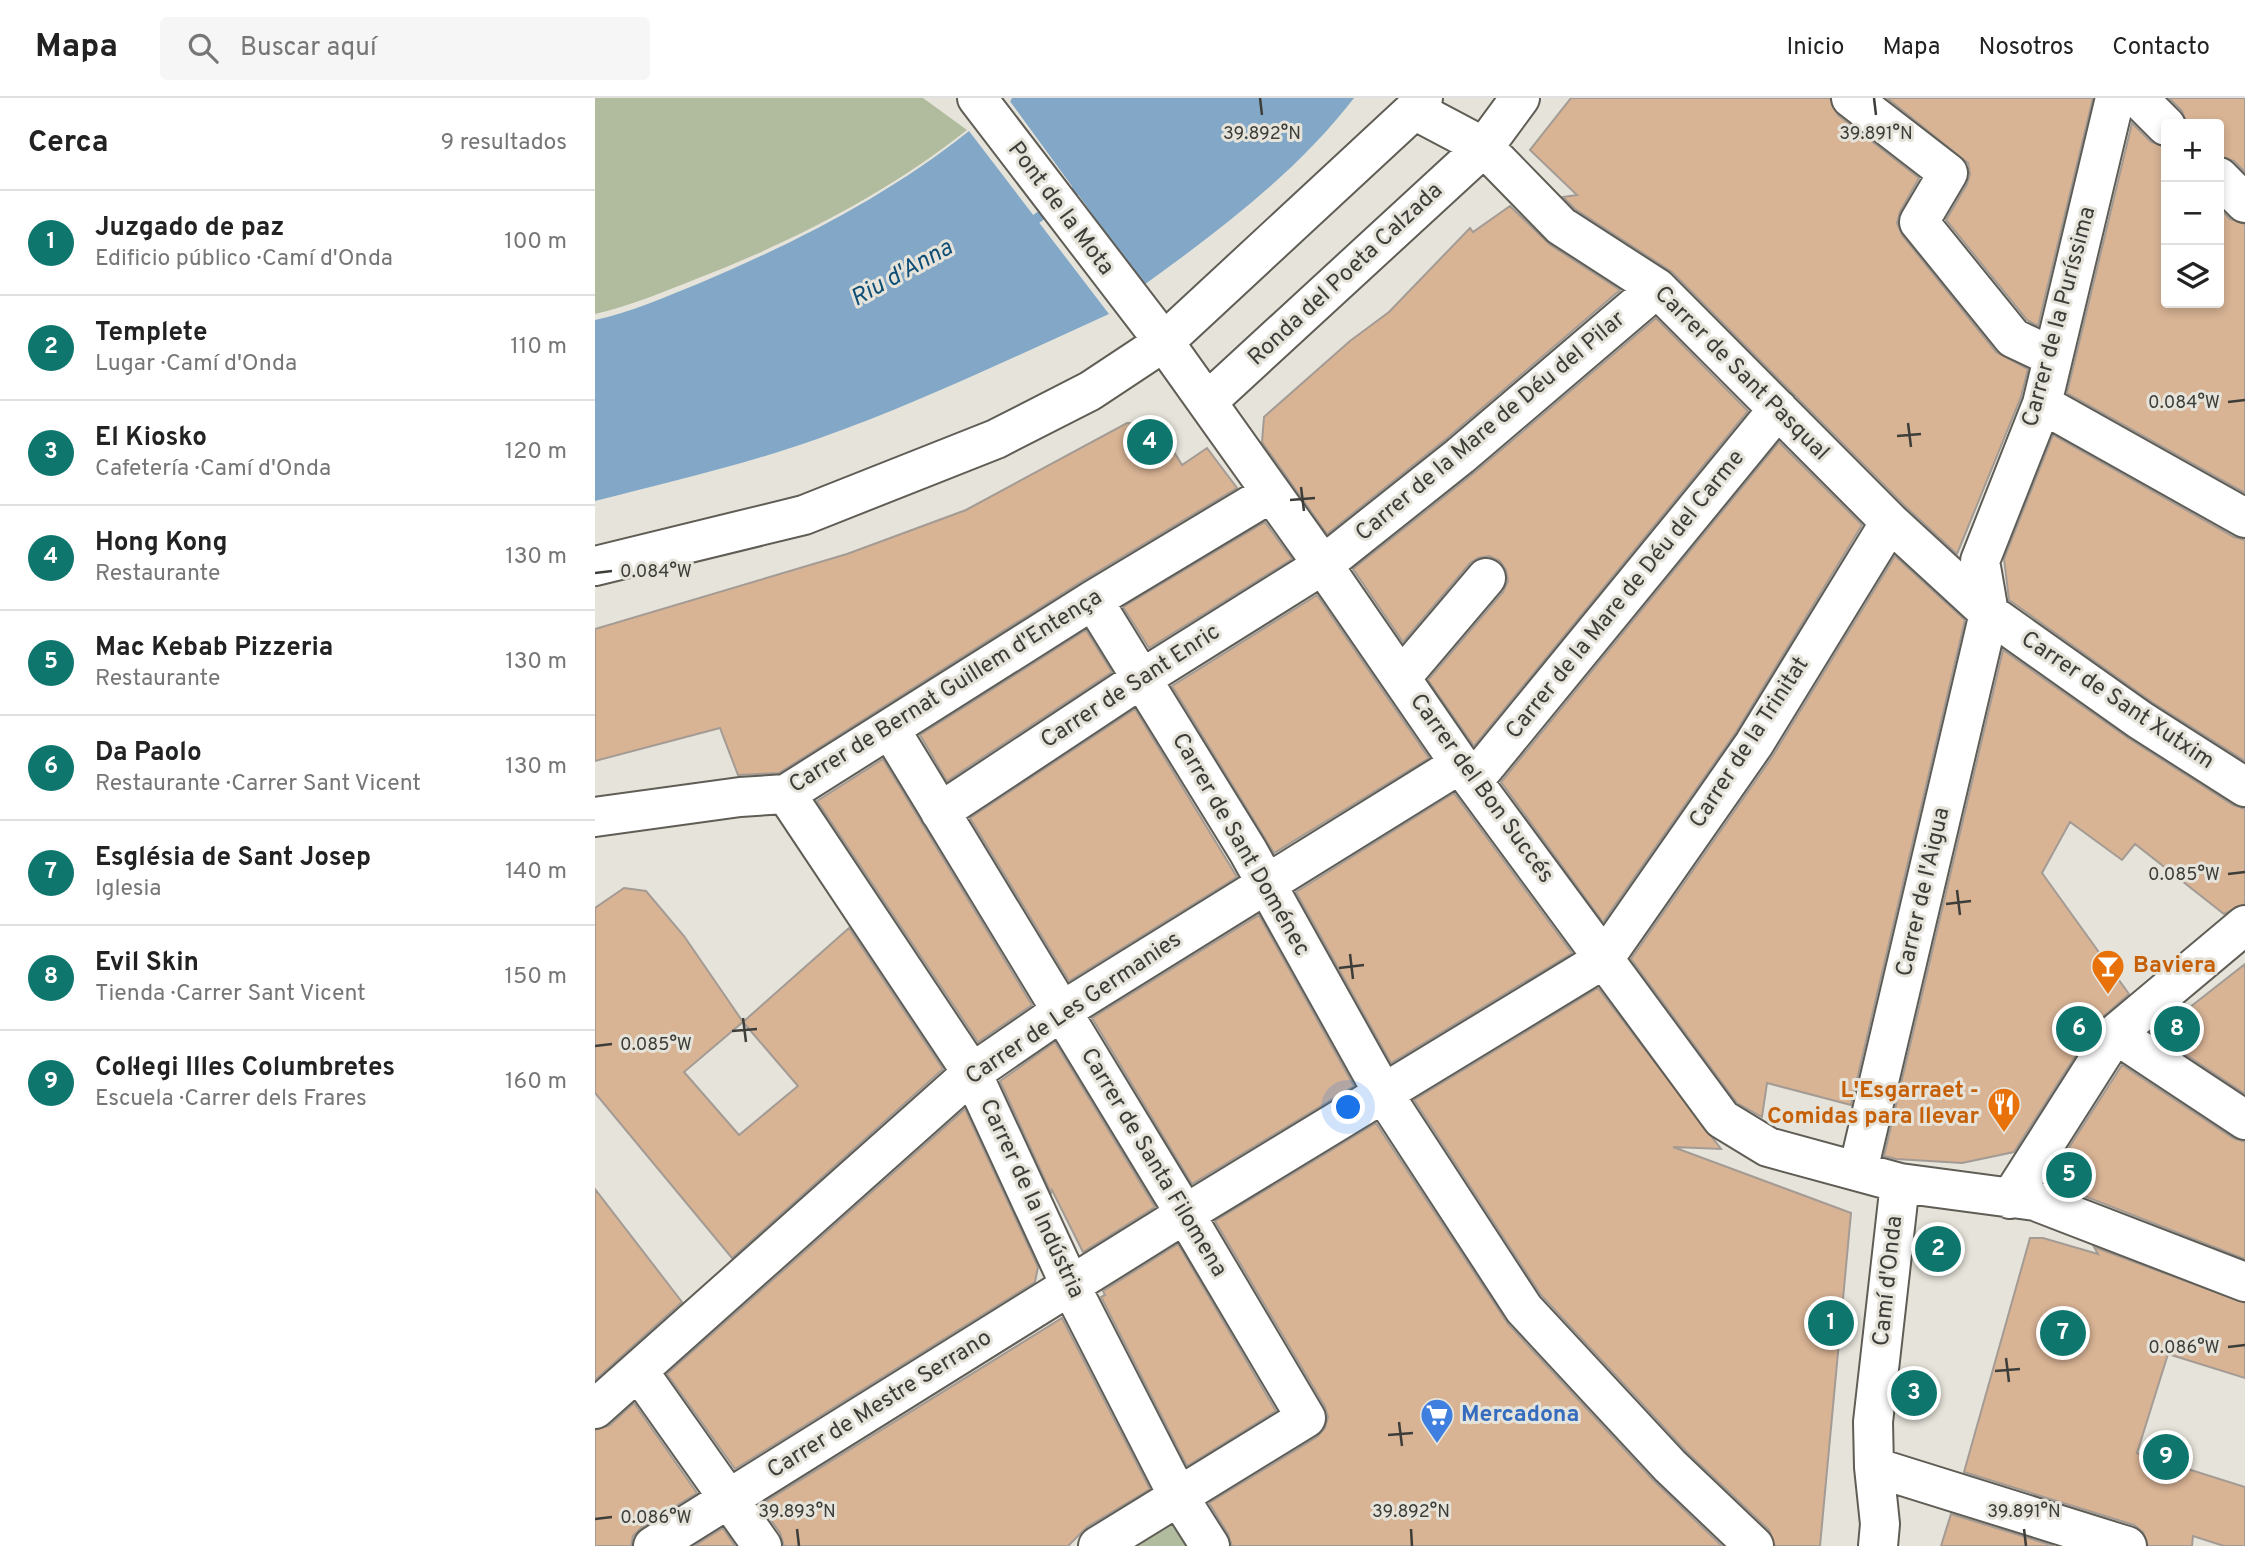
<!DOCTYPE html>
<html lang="es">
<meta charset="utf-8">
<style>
:root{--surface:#fff;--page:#f6f6f6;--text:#222;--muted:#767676;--line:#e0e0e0;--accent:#0f766e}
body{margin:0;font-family:Overpass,sans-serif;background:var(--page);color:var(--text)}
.controls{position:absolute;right:21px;top:21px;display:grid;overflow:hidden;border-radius:7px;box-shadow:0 4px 10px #0003}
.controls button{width:63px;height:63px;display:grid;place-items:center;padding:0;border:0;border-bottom:2px solid var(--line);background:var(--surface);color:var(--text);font:35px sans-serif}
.you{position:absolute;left:754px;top:1010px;width:24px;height:24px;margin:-18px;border:5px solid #fff;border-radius:50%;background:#1a73e8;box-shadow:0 0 0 10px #1a73e833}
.badge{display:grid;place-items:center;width:46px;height:46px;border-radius:50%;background:var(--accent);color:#fff;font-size:23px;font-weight:700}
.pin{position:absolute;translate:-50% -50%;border:4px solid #fff;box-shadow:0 2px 7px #0006}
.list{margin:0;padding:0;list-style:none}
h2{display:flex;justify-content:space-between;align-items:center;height:91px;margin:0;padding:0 28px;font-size:30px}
h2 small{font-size:23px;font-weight:400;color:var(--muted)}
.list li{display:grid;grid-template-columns:46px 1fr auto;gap:21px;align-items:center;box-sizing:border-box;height:105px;padding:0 28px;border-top:2px solid var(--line)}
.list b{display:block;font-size:26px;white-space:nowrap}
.list p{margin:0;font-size:23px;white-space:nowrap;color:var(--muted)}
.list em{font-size:23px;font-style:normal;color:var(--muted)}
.icon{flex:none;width:38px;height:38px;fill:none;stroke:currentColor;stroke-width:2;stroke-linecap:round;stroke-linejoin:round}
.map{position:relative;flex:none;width:1650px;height:1448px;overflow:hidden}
header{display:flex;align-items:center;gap:42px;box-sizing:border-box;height:98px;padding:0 35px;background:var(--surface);border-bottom:2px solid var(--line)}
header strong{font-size:33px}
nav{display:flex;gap:38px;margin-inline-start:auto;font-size:24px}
.search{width:490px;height:63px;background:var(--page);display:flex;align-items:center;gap:18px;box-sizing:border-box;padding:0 24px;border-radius:7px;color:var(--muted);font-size:26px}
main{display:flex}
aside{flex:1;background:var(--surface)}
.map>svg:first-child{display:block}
</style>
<header>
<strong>Mapa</strong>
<div class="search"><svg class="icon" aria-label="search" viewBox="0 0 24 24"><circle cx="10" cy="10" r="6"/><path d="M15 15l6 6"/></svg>Buscar aquí</div>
<nav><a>Inicio</a><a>Mapa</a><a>Nosotros</a><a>Contacto</a></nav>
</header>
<main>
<aside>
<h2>Cerca<small>9 resultados</small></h2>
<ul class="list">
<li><span class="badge">1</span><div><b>Juzgado de paz</b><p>Edificio público · Camí d'Onda</p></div><em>100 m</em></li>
<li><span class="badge">2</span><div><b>Templete</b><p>Lugar · Camí d'Onda</p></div><em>110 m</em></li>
<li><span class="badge">3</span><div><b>El Kiosko</b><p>Cafetería · Camí d'Onda</p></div><em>120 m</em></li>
<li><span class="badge">4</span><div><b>Hong Kong</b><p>Restaurante</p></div><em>130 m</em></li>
<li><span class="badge">5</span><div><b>Mac Kebab Pizzeria</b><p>Restaurante</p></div><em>130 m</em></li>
<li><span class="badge">6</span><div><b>Da Paolo</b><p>Restaurante · Carrer Sant Vicent</p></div><em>130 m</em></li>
<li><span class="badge">7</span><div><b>Església de Sant Josep</b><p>Iglesia</p></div><em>140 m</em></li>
<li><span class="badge">8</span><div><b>Evil Skin</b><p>Tienda · Carrer Sant Vicent</p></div><em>150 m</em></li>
<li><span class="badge">9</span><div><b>Col·legi Illes Columbretes</b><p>Escuela · Carrer dels Frares</p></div><em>160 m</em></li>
</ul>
</aside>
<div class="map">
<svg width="1650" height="1448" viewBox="0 0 1650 1448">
<rect width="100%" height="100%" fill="#e6e4da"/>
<path fill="#b1bb9e" d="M 0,0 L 328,0 L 372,32 C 291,96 197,144 101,181 C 68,194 35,208 0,216 Z
M 588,1420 L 605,1448 L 543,1448 Z"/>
<path fill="#83a8c7" d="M 417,0 L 759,0 C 701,75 625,132 549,187 L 415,4 Z
M 374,33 L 514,216 C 419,259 324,305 225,340 C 152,366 75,384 0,403 L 0,222 C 37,214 70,199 105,185 C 200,145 294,97 374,33 Z"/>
<path fill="#e6e4da" d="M 414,2 L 551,190 L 546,189 L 438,41 L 412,5 Z
M 375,31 L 377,31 L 517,216 Z"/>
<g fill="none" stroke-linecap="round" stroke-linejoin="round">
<path stroke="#83a8c7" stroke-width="10" d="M 430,129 L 491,85"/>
</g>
<path fill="#d8b394" stroke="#a39b94" stroke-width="2" fill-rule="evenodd" d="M 976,0 L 1235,0 L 1243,17 L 1324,80 L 1305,114 L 1302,125 L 1307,137 L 1401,254 L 1433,271 L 1426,299 L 1362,456 L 1310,408 L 1077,174 L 980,111 L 968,99 L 982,97 L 935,52 Z
M 1292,0 L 1498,0 L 1443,228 L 1432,222 L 1351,122 L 1372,86 L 1375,76 L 1373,65 Z
M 1574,0 L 1650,0 L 1650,74 L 1639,63 L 1624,58 L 1624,26 L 1592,26 L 1587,13 Z
M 1537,25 L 1556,44 L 1571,49 L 1571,205 L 1624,205 L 1624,110 L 1635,121 L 1650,126 L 1650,395 L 1472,295 Z
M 915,108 L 954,146 L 1025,192 L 851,341 L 732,436 L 667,344 L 669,319 L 755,243 L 794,214 L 875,130 L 878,134 Z
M 1061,220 L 1153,313 L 879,648 L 833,582 L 908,494 L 913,483 L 911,472 L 905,463 L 894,458 L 883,460 L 875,465 L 808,544 L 758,471 L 879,375 Z
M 532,325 L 562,326 L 587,367 L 612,350 L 642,390 L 487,483 L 184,675 L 143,677 L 125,630 L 0,663 L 0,531 L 252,456 L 371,412 Z
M 1458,337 L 1639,439 L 1650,442 L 1650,663 L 1557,604 L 1414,502 L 1409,461 Z
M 1184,344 L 1267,427 L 1141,634 L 1008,824 L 906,684 Z
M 670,424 L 697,461 L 554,550 L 528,509 Z
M 1300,458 L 1370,522 L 1256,1007 L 1172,985 L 1167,1019 L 1142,1005 L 1036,861 L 1177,659 Z
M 722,497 L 834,660 L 679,755 L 577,588 Z
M 491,532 L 517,574 L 352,683 L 325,637 Z
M 1408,552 L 1533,640 L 1638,707 L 1650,711 L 1650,806 L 1629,816 L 1540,746 L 1527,762 L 1475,724 L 1447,775 L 1534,896 L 1502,924 L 1419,1054 L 1367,1065 L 1301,1061 L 1289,1058 Z
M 540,611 L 642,779 L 474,883 L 375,720 Z
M 288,661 L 437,907 L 383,944 L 222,703 Z
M 859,695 L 977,855 L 796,965 L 701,794 Z
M 29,790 L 51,793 L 89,838 L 148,924 L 254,830 L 348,971 L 137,1160 L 0,995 L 0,810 ZM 148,924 L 203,988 L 144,1037 L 89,974 Z
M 664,817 L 759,988 L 597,1086 L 497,920 Z
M 1650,866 L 1650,996 L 1557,934 L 1560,931 L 1562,935 Z
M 1003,890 L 1126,1051 L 1078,1049 L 1256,1115 L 1225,1448 L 1180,1448 L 1174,1432 L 1091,1353 L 946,1197 L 819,1002 Z
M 460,944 L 560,1109 L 488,1154 L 457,1092 L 456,1095 L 405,983 Z
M 1527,967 L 1638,1040 L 1650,1044 L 1650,1161 L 1461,1087 L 1455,1079 Z
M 370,1011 L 443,1169 L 440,1184 L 140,1371 L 72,1276 Z
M 781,1025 L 913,1226 L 1059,1383 L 1127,1448 L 637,1448 L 633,1436 L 614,1405 L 722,1339 L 730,1330 L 733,1319 L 730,1309 L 620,1123 Z
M 0,1091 L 87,1204 L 0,1282 Z
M1320 1153a23 23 0 1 1 46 0a23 23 0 1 1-46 0Z
M 1435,1140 L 1448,1140 L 1503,1156 L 1499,1149 L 1650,1205 L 1650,1280 L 1573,1256 L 1542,1355 L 1650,1389 L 1650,1448 L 1629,1448 L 1598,1438 L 1597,1448 L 1553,1448 L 1548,1434 L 1539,1427 L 1369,1374 Z
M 583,1146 L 681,1313 L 592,1368 L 506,1199 L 510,1197 L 508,1193 Z
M 467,1220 L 555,1391 L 492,1429 L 473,1448 L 189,1448 L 185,1435 L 165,1407 Z
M 39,1305 L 102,1395 L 46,1430 L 38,1438 L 36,1448 L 0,1448 L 0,1332 L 15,1327 Z
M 1356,1416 L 1459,1448 L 1346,1448 Z
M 128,1430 L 140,1448 L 99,1448 Z"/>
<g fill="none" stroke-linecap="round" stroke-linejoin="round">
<defs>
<path id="minor" d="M 382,0 L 569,244 L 728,467 L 865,666 L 1127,1021 L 1173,1049 L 1305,1085 L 1440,1103 L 1650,1184
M 1256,0 L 1353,75 L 1324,124 L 1418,240 L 1458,259
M 1543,0 L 1571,28
M 819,12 L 889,49 L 966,128 L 1062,190 L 1295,424 L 1394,515 L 1545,622 L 1650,689
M 1624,79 L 1650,105
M 612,304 L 889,49 L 925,0
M 1447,306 L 1650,420
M 0,468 L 209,417 L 401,341 L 495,293 L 569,244 L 819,12 L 828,0
M 498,502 L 653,753 L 788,995 L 929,1211 L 1075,1368 L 1159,1448
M 806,580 L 891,480
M 295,631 L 590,1116 L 711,1320 L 503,1448
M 879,682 L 1183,311
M 191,696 L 377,975 L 476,1189 L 582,1396 L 615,1448
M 345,714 L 546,581 L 728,467 L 865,358 L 1062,190
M 0,719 L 145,699 L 191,696 L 498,502 L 676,395
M 1520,936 L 1650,1022
M 1263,1073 L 1394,515 L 1385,463 L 1447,306 L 1520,0
M 1415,1101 L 1520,936 L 1650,827
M 44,1274 L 167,1448
M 0,1311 L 377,975 L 467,913 L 865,666
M 1279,1369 L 1532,1448
M 58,1448 L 590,1116 L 1009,861 L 1159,646 L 1295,424
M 1283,1448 L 1285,1426 L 1279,1369 L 1278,1324 L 1305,1085"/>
</defs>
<use href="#minor" stroke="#5f5d55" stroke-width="42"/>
<use href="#minor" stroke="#fff" stroke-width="38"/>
</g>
<path fill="none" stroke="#3d3d39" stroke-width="2.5" d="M 665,0 L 667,17M 1279,0 L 1281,17M 1633,304 L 1650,302M 1313,325 L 1316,349M 1302,338 L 1326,336M 706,389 L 709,413M 695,402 L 720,400M 0,475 L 17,473M 1633,776 L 1650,774M 1362,792 L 1365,817M 1351,806 L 1376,803M 755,856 L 758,881M 744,870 L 769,867M 148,920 L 151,944M 137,933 L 162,931M 0,948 L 17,946M 1633,1249 L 1650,1247M 1411,1260 L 1414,1284M 1400,1273 L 1425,1271M 804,1324 L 807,1348M 793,1337 L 818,1335M 0,1421 L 17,1419M 202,1431 L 204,1448M 816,1431 L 817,1448M 1429,1431 L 1431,1448"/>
<defs>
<symbol id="bar-pin" viewBox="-11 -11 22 30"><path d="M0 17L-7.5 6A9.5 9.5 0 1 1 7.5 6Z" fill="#e8710a" stroke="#e6e4da"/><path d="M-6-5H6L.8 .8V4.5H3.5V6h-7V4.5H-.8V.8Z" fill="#fff"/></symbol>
<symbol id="restaurant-pin" viewBox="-11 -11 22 30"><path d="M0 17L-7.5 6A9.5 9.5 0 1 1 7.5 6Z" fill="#e8710a" stroke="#e6e4da"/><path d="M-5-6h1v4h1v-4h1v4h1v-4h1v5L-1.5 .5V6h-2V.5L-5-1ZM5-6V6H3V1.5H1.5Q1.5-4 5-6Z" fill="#fff"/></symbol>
<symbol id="supermarket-pin" viewBox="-11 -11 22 30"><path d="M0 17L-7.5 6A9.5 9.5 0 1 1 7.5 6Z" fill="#3f7fe0" stroke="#e6e4da"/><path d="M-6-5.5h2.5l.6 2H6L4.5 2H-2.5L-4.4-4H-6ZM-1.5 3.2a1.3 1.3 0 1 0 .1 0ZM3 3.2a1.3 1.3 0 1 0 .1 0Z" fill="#fff"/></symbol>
</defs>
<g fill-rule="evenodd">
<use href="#bar-pin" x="1494" y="849" width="38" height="52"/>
<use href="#restaurant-pin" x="1390" y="987" width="38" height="52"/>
<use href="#supermarket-pin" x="823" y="1298" width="38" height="52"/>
</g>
<g text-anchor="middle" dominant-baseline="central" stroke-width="6" stroke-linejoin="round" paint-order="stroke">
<g font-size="23" fill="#3d3d39" stroke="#e6e4da">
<text transform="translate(465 111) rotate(53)">Pont de la Mota</text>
<text transform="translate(751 177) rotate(-43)">Ronda del Poeta Calzada</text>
<text transform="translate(1465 219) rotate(-75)">Carrer de la Puríssima</text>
<text transform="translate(1146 276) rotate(45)">Carrer de Sant Pasqual</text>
<text transform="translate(896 329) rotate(-40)">Carrer de la Mare de Déu del Pilar</text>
<text transform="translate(1031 497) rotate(-51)">Carrer de la Mare de Déu del Carme</text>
<text transform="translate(536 589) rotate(-33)">Carrer de Sant Enric</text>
<text transform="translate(351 594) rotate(-32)">Carrer de Bernat Guillem d'Entença</text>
<text transform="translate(1522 603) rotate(34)">Carrer de Sant Xutxim</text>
<text transform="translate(1155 645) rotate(-57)">Carrer de la Trinitat</text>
<text transform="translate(886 691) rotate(54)">Carrer del Bon Succés</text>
<text transform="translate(645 747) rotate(60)">Carrer de Sant Doménec</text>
<text transform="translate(1329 794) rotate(-77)">Carrer de l'Aigua</text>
<text transform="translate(479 911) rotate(-34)">Carrer de Les Germanies</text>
<text transform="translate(558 1065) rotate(59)">Carrer de Santa Filomena</text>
<text transform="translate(436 1101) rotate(65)">Carrer de la Indústria</text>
<text transform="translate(1294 1183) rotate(-84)">Camí d'Onda</text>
<text transform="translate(285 1307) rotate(-32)">Carrer de Mestre Serrano</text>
</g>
<g font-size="23" font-weight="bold" fill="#c56008" stroke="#e6e4da" text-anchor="start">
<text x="1538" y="868">Baviera</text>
<text x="1384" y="993" text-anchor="end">L'Esgarraet -<tspan x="1384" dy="26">Comidas para llevar</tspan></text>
</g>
<g font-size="23" font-weight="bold" fill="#366cbe" stroke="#e6e4da" text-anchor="start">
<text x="866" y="1317">Mercadona</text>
</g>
<g font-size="24" font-style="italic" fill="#0e4e76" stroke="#e6e4da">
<text transform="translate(307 176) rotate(-29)">Riu d'Anna</text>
</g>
</g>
<g font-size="18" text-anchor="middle" fill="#3d3d39" stroke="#e6e4da" stroke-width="6" stroke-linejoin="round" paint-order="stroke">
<text x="667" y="41">39.892°N</text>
<text x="1281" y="41">39.891°N</text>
<text x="1589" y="310">0.084°W</text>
<text x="61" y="479">0.084°W</text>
<text x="1589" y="782">0.085°W</text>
<text x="61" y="952">0.085°W</text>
<text x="1589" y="1255">0.086°W</text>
<text x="202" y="1419">39.893°N</text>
<text x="816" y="1419">39.892°N</text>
<text x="1429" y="1419">39.891°N</text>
<text x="61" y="1425">0.086°W</text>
</g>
</svg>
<div class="controls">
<button>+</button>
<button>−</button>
<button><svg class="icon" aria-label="layers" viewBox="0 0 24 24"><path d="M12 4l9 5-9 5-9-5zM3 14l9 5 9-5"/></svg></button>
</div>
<div class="you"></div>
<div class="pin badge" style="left:1236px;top:1225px">1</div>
<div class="pin badge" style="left:1343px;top:1151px">2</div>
<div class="pin badge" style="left:1319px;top:1295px">3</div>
<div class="pin badge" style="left:555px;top:344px">4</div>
<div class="pin badge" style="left:1474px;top:1077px">5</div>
<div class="pin badge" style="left:1484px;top:931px">6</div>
<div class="pin badge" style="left:1468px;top:1235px">7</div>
<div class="pin badge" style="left:1582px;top:931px">8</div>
<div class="pin badge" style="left:1571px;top:1359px">9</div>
</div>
</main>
